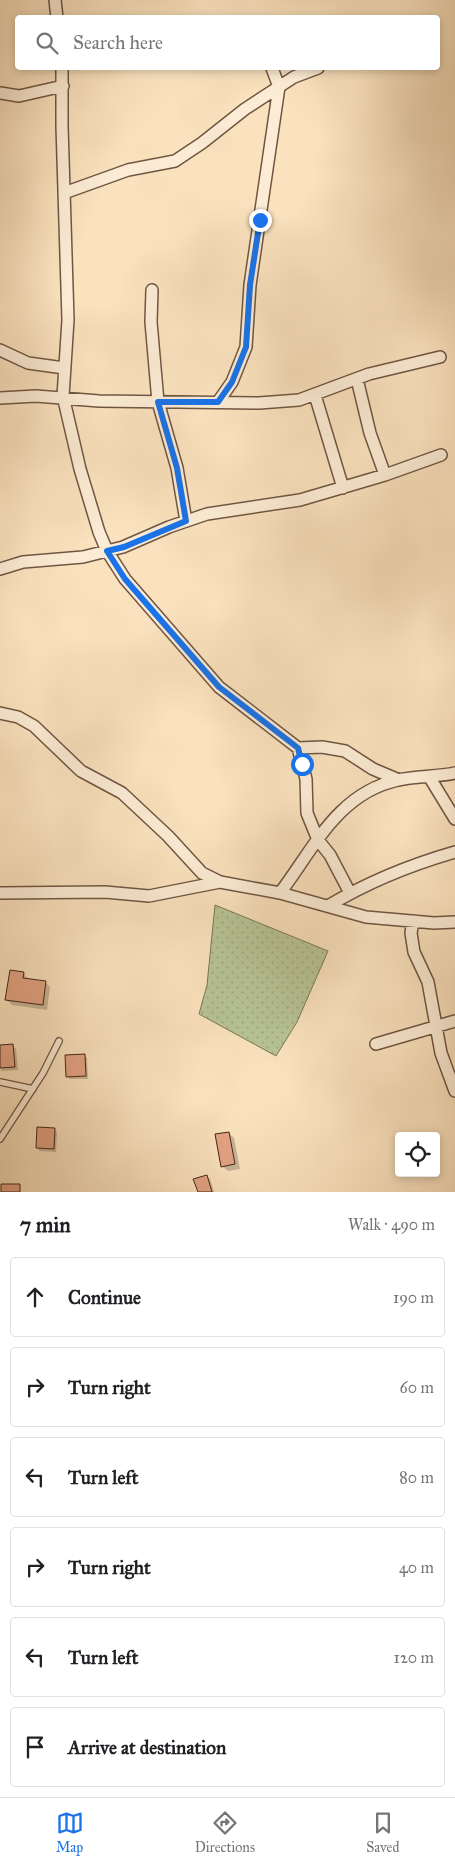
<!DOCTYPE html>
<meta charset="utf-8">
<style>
:root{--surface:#fff;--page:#f6f6f6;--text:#202124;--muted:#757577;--line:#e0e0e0;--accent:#1a73e8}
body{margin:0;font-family:"IM FELL Great Primer",serif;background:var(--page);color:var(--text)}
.controls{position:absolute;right:15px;bottom:15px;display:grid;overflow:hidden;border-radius:5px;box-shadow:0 2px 8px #0003}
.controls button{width:45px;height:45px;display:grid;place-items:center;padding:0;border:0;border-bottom:1px solid var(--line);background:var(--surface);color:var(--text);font:25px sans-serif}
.stop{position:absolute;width:15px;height:15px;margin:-11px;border:4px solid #1a73e8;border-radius:50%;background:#fff}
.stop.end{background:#1a73e8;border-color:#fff;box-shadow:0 1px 5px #0008}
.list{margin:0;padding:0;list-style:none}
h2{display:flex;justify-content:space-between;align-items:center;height:65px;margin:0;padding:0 20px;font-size:21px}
h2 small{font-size:16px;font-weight:400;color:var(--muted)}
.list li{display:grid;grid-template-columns:32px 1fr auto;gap:15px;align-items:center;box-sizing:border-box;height:80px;margin:0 10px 10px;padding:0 10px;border:1px solid var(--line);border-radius:5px}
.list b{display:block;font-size:19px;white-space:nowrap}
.list em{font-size:16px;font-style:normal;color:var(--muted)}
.icon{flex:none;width:28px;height:28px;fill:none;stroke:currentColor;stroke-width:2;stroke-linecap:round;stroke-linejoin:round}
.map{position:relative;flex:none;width:455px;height:1192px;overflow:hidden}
.search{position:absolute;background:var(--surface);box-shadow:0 2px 8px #0003;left:15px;right:15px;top:15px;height:55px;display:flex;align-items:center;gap:12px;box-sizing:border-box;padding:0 18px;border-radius:5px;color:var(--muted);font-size:19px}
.sheet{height:605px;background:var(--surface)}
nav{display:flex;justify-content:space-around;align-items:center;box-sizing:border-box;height:70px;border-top:1px solid var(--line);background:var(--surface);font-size:14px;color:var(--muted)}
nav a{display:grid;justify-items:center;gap:2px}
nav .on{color:var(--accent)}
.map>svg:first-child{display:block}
</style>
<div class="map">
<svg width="455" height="1192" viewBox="0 0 455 1192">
<defs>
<pattern id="grass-dots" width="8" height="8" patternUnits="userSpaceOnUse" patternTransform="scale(1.25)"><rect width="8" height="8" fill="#b7c496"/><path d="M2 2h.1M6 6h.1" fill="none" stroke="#9fa881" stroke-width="1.8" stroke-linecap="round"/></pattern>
</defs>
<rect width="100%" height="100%" fill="#fae2be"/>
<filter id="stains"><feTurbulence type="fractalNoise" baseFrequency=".004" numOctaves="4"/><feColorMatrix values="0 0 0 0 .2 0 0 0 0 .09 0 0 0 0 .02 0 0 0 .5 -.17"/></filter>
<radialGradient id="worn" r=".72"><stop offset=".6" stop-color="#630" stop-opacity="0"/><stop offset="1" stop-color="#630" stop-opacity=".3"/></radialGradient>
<path fill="url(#grass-dots)" stroke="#7c7658" d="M 215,905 L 328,951 L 297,1022 L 276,1056 L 199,1014 L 207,985 Z"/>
<path fill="#0003" d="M 24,973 L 28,980 L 45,982 L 50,987 L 47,1010 L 12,1005 L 7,1000 Z
M 13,1046 L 16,1049 L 18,1070 L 1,1071 L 0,1047 Z
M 84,1055 L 87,1058 L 88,1079 L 70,1079 L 67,1076 Z
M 54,1129 L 57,1132 L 56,1152 L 40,1151 L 37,1148 Z
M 229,1133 L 234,1138 L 240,1169 L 228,1171 L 222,1166 Z
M 206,1176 L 210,1179 L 214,1192 L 199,1192 Z"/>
<path fill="#e3a384" stroke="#422719" d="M 10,970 L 24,972 L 23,978 L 46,981 L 43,1005 L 5,1000 Z
M 13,1044 L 15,1067 L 0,1068 L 0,1045 Z
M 85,1054 L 86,1076 L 66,1077 L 65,1055 Z
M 37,1127 L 55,1128 L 54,1149 L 36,1148 Z
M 229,1132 L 235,1164 L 221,1167 L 215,1134 Z
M 207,1175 L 212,1192 L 198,1192 L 193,1179 Z
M 1,1184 L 20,1184 L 20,1192 L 1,1192 Z"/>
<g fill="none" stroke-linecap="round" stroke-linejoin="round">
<defs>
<path id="lane" d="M 0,1082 L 33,1089
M 0,1139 L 43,1073 L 59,1041"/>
<path id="street" d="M 55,0 L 57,18
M 62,68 L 62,126 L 68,320 L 63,396 L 80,469 L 99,532 L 107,551 L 125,579 L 219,687 L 298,748 L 306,779 L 307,813 L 318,840 L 330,855 L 350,893
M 0,93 L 19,96 L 63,86
M 64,193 L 128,170 L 175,161 L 202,143 L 245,109 L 294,77 L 318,68
M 152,290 L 151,322 L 158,402 L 177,468 L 186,521
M 0,350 L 28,363 L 64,368
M 357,379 L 370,433 L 385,475
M 315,395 L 343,488
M 0,398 L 36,396 L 99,401 L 259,403 L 299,400 L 369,374 L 440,357
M 218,402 L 232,382 L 246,347 L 250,285 L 279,87 L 272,68
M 0,569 L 23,562 L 83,557 L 123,547 L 169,527 L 207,514 L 300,500 L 385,475 L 441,455
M 0,713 L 18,717 L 34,726 L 81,771 L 122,793 L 168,836 L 202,873 L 220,882 L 280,893 L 366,917 L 434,923 L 455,922
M 298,748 L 322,747 L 345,751 L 373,769 L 399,780
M 430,778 L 455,819
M 0,893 L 105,892 L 149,896 L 220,882
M 280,893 C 314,848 338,793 398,780 C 416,776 436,777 455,773
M 328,906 C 368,882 410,865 455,852
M 413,921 L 411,933 L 414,952 L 428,982 L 441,1053 L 455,1091
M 376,1044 L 455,1021"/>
</defs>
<use href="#lane" stroke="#705642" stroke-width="8"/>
<use href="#street" stroke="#705642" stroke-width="14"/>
<use href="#lane" stroke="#fcecd5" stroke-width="5.5"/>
<use href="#street" stroke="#fcecd5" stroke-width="11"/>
</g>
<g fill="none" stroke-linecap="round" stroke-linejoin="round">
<path stroke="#1a73e8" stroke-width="6" d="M 260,220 L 250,285 L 246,347 L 232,382 L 218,402 L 158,402 L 177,468 L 186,521 L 124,547 L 107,551 L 125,579 L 219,687 L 298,748 L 302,764"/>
</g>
<rect width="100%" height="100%" filter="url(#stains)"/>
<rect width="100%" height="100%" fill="url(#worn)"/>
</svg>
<div class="controls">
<button><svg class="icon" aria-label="locate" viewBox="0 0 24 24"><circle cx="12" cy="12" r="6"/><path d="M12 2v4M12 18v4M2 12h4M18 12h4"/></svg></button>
</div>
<div class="stop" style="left:302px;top:764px"></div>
<div class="stop end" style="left:260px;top:220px"></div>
<div class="search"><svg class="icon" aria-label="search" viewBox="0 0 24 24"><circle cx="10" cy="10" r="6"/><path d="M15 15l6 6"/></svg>Search here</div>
</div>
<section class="sheet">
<h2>7 min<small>Walk · 490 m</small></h2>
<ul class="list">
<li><svg class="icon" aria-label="ahead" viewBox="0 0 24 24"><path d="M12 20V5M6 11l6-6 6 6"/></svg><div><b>Continue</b></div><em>190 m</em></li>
<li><svg class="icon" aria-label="right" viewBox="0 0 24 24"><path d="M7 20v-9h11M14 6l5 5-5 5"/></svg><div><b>Turn right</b></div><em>60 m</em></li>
<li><svg class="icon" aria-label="left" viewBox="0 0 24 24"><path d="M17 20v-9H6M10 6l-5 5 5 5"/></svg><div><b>Turn left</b></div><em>80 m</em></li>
<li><svg class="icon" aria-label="right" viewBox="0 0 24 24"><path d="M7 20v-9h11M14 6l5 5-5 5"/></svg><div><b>Turn right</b></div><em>40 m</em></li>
<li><svg class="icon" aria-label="left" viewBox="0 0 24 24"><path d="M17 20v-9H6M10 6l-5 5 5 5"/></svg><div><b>Turn left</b></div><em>120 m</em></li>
<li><svg class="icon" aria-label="arrive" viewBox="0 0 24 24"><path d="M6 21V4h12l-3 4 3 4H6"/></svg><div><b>Arrive at destination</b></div></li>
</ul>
</section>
<nav>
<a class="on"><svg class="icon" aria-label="map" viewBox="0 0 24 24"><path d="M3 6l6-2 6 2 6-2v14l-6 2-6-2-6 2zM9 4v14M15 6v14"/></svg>Map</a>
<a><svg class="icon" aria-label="directions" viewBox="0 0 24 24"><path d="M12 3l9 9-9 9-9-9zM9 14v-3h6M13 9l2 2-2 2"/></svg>Directions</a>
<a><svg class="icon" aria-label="saved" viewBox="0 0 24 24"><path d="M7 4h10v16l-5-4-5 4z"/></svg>Saved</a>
</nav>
